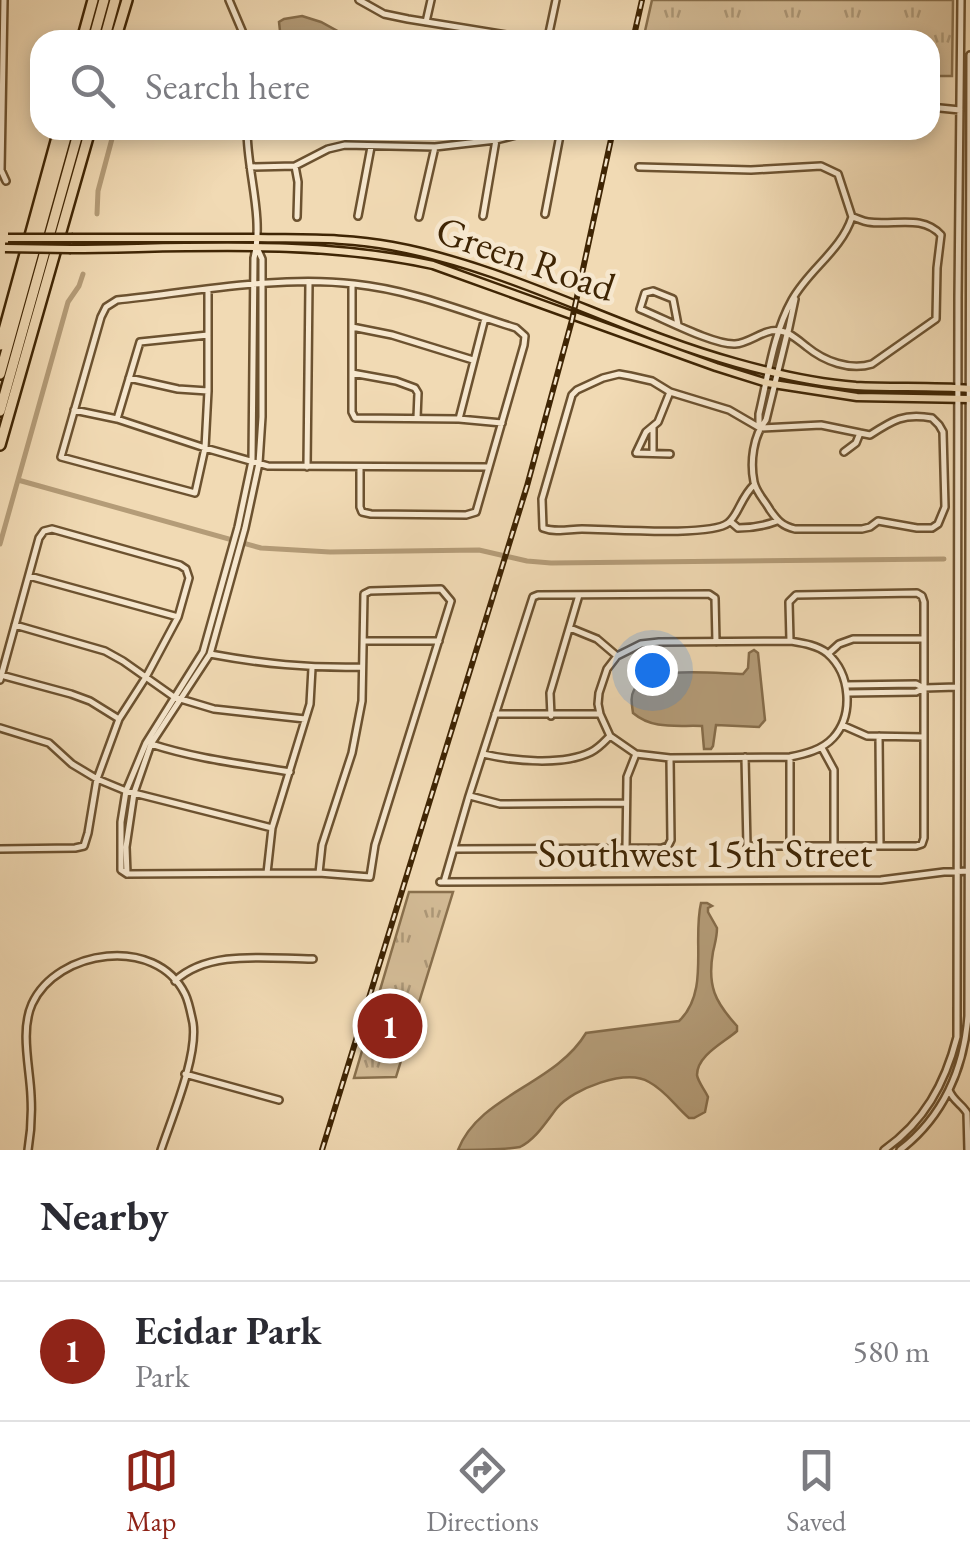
<!DOCTYPE html>
<style>
:root{--surface:#fff;--page:#f2f2f3;--text:#2b2b33;--muted:#7c7c81;--line:#e1e1e2;--accent:#8f2418}
body{margin:0;font-family:"EB Garamond",serif;background:var(--page);color:var(--text)}
.you{position:absolute;left:652px;top:670px;width:35px;height:35px;margin:-25px;border:8px solid #fff;border-radius:50%;background:#1a73e8;box-shadow:0 0 0 15px #1a73e833}
.badge{display:grid;place-items:center;width:65px;height:65px;border-radius:50%;background:var(--accent);color:#fff;font-size:32px;font-weight:700}
.pin{position:absolute;translate:-50% -50%;border:5px solid #fff;box-shadow:0 2px 10px #0006}
.list{margin:0;padding:0;list-style:none}
h2{display:flex;justify-content:space-between;align-items:center;height:130px;margin:0;padding:0 40px;font-size:42px}
h2 small{font-size:32px;font-weight:400;color:var(--muted)}
.list li{display:grid;grid-template-columns:65px 1fr auto;gap:30px;align-items:center;box-sizing:border-box;height:140px;padding:0 40px;border-top:2px solid var(--line)}
.list b{display:block;font-size:38px;white-space:nowrap}
.list p{margin:0;font-size:32px;white-space:nowrap;color:var(--muted)}
.list em{font-size:32px;font-style:normal;color:var(--muted)}
.icon{flex:none;width:55px;height:55px;fill:none;stroke:currentColor;stroke-width:2;stroke-linecap:round;stroke-linejoin:round}
.map{position:relative;flex:none;width:970px;height:1150px;overflow:hidden}
.search{position:absolute;background:var(--surface);box-shadow:0 5px 15px #0003;left:30px;right:30px;top:30px;height:110px;display:flex;align-items:center;gap:25px;box-sizing:border-box;padding:0 35px;border-radius:30px;color:var(--muted);font-size:38px}
.sheet{height:270px;background:var(--surface)}
nav{display:flex;justify-content:space-around;align-items:center;box-sizing:border-box;height:140px;border-top:2px solid var(--line);background:var(--surface);font-size:28px;color:var(--muted)}
nav a{display:grid;justify-items:center;gap:5px}
nav .on{color:var(--accent)}
.map>svg:first-child{display:block}
</style>
<div class="map">
<svg width="970" height="1150" viewBox="0 0 970 1150">
<defs>
<pattern id="grass-tufts" width="24" height="20" patternUnits="userSpaceOnUse" patternTransform="scale(2.5)"><rect width="24" height="20" fill="#d3bb96"/><path d="M3 7l-1-3M5 7V3M7 7l1-3M15 17l-1-3M17 17v-4M19 17l1-3" fill="none" stroke="#ad9878"/></pattern>
</defs>
<rect width="100%" height="100%" fill="#f1dab4"/>
<filter id="stains"><feTurbulence type="fractalNoise" baseFrequency=".002" numOctaves="4"/><feColorMatrix values="0 0 0 0 .2 0 0 0 0 .09 0 0 0 0 .02 0 0 0 .5 -.17"/></filter>
<radialGradient id="worn" r=".72"><stop offset=".6" stop-color="#630" stop-opacity="0"/><stop offset="1" stop-color="#630" stop-opacity=".3"/></radialGradient>
<path fill="url(#grass-tufts)" stroke="#89704d" stroke-width="2.5" d="M 652,0 L 953,0 L 952,76 L 930,76 L 930,40 L 643,40 Z
M 409,892 L 453,892 L 396,1077 L 354,1078 Z"/>
<path fill="#b49c78" stroke="#856c4a" stroke-width="2.5" d="M 302,16 L 321,22 L 354,40 L 281,40 L 279,22 L 284,19 Z
M 754,650 L 758,653 L 765,720 L 759,727 L 716,725 L 713,746 L 711,749 L 704,749 L 702,726 C 677,725 653,730 633,713 C 632,705 630,697 634,690 C 647,664 718,674 743,674 L 748,668 L 749,653 Z
M 701,903 L 707,903 L 712,906 L 708,908 L 708,912 L 717,928 C 717,937 715,943 713,952 C 707,986 715,1002 737,1026 L 737,1031 C 725,1042 697,1055 697,1075 C 698,1082 705,1090 708,1097 L 705,1112 L 694,1118 L 689,1118 C 675,1106 666,1091 649,1082 C 626,1068 573,1089 557,1108 C 546,1122 536,1139 520,1147 C 503,1150 477,1150 458,1150 C 479,1095 555,1085 586,1033 L 679,1021 C 710,992 692,940 701,903 Z"/>
<g fill="none" stroke-linecap="round" stroke-linejoin="round">
<path stroke="#b49c78" stroke-width="5" d="M 97,214 L 98,191 L 113,135
M 18,480 L 261,548 L 330,552 L 479,550 L 527,561 L 551,563 L 944,559
M 0,544 L 68,302 L 79,286 L 83,274"/>
<defs>
<path id="minor" d="M 4,0 L 1,170 L 6,181
M 229,0 L 246,40
M 359,0 L 384,14 L 408,19 L 538,40
M 426,22 L 431,0
M 543,40 L 549,33 L 556,0
M 930,107 L 960,110
M 295,166 L 298,182 L 297,217
M 250,167 L 295,166 L 328,149 L 345,145 L 435,147 L 496,140 L 520,134 L 561,131
M 639,167 L 751,170 L 821,166 L 838,174 L 852,217
M 545,214 L 561,130
M 358,216 L 371,147
M 483,216 L 496,140
M 419,217 L 435,147
M 352,285 L 352,412 L 355,418 L 459,419 L 502,423
M 208,291 L 208,391 L 205,448 L 195,493 L 61,457 L 101,317 L 106,307 L 117,300 C 192,292 280,275 354,284 C 411,290 462,311 516,328 L 525,336 L 524,345 L 476,512 L 466,515 L 371,514 L 362,512 L 360,507 L 360,468
M 678,325 L 673,299 L 653,291 L 645,293 L 640,309 C 663,318 713,345 735,344 C 751,343 764,328 780,331 C 790,332 799,341 807,347 C 824,361 850,371 872,364 L 936,319 L 937,268 L 941,235 C 922,214 894,226 868,222 C 862,221 857,218 852,217
M 352,327 L 392,335 L 473,360
M 788,330 L 766,420 C 753,436 750,462 754,482 C 756,492 765,501 770,510 C 777,520 782,526 795,529 L 862,529 L 870,527 L 878,521 L 917,528 L 932,528 L 938,524 L 945,507 L 943,432 L 939,425 L 932,418 C 904,413 893,420 870,435 L 860,433 L 856,443 L 844,452
M 788,332 L 795,299
M 352,373 L 396,381 L 415,388 L 418,393 L 417,418
M 129,378 L 178,389 L 208,391
M 74,410 L 117,419 L 205,448 L 268,466 L 488,467
M 117,419 L 140,342 L 208,335
M 459,419 L 485,318
M 759,425 L 759,414 C 768,377 773,334 792,300 C 809,269 841,251 852,217
M 760,428 L 821,425 L 860,433
M 653,453 L 653,428
M 670,454 L 636,453 L 646,432 L 658,422 L 670,392
M 307,467 L 309,283
M 754,485 C 741,497 738,516 728,523 C 711,537 608,529 582,529 C 569,529 556,533 543,528 L 542,499 L 572,395 L 577,390 L 603,378 L 619,374 L 630,376 L 652,381 L 670,392 L 729,410 L 760,428
M 731,522 L 738,528 C 753,528 764,526 777,521
M 29,576 L 178,617
M 15,625 L 105,651 L 123,661 L 174,697 L 214,709 L 305,719
M 570,628 L 597,639 L 617,656
M 364,641 L 439,641
M 790,641 C 802,643 817,645 827,653 C 851,674 854,715 833,738 C 822,750 805,754 790,757 L 670,758 L 636,754 L 610,736 L 600,714 L 598,704 L 599,693 L 607,669 L 617,656 L 641,644 L 659,642 Z
M 210,654 C 264,664 307,668 361,667
M 828,654 L 839,644 L 853,639 L 924,639
M 1,675 L 71,694 L 90,701 L 119,719
M 0,680 L 39,538 L 44,531 L 52,529 L 180,565 L 186,569 L 189,578 L 178,617 L 146,677 L 119,719 L 97,779 L 88,833 L 84,846 L 75,848 L 0,849
M 846,685 L 916,684 L 924,688 L 957,687
M 848,693 L 916,692 L 924,688
M 495,714 L 600,714
M 551,716 L 550,693 L 579,595
M 842,725 L 867,736 L 924,737
M 0,728 L 49,743 L 72,764 L 97,779 L 126,791 L 272,828
M 879,736 L 880,846
M 151,744 C 197,759 243,764 290,772
M 822,748 L 834,770 L 834,847
M 483,754 C 513,761 563,766 591,752 C 599,748 604,742 610,736
M 745,757 L 747,846 L 916,846 L 922,844 L 924,838 L 924,602 L 922,596 L 917,593 L 796,595 L 789,602 L 790,641
M 790,757 L 790,847
M 470,796 L 500,804 L 626,803
M 626,848 L 627,777 L 636,754
M 454,849 L 662,848 L 668,846 L 671,840 L 670,759
M 267,873 L 272,828 L 310,704 L 312,668
M 127,874 L 319,873 L 370,877 L 375,845 L 451,601 L 441,589 L 370,591 L 364,594 L 362,701 L 352,753 L 322,845 L 319,873
M 127,874 L 121,870 L 121,822 L 126,791 L 146,743 L 203,652 L 238,527 L 252,461 L 254,258 C 264,217 247,172 247,130
M 127,874 L 126,847 L 134,793 L 151,744 L 210,654 L 245,528 L 259,463 L 262,417 L 262,259 L 258,250
M 440,882 L 881,880 L 944,872 L 970,871
M 444,882 L 469,796 L 533,597 L 538,595 L 709,594 L 715,598 L 716,642
M 175,981 C 209,949 269,959 313,959
M 185,1074 L 279,1100
M 949,1090 C 953,1101 962,1104 967,1113 L 968,1150
M 28,1150 C 31,1132 32,1114 31,1096 C 30,1068 20,1031 32,1004 C 57,949 156,935 185,994 C 189,1002 191,1014 193,1023 C 198,1056 172,1117 161,1150
M 884,1150 C 924,1122 945,1084 957,1037 L 958,297 L 961,0
M 900,1150 C 943,1117 964,1069 968,1016 L 970,55"/>
<path id="major" d="M 73,238 C 134,238 195,238 256,238 C 301,239 347,237 392,246 C 512,268 620,331 737,363 C 776,374 816,383 856,386 C 894,388 932,386 970,389
M 71,249 C 191,248 315,239 433,265 L 716,367 L 767,383 L 857,397 L 970,399"/>
<path id="highway" d="M 82,40 L 93,0
M 93,40 L 104,0
M 104,40 L 115,0
M 115,40 L 127,0
M 0,345 L 59,130
M 0,374 L 68,130
M 0,411 L 79,130
M 0,445 L 90,130"/>
</defs>
<use href="#minor" stroke="#6c5230" stroke-width="10"/>
<use href="#major" stroke="#3f2504" stroke-width="11"/>
<use href="#highway" stroke="#3f2504" stroke-width="14"/>
<use href="#minor" stroke="#f6e7ce" stroke-width="5"/>
<use href="#major" stroke="#f1dab4" stroke-width="6"/>
<use href="#highway" stroke="#f1dab4" stroke-width="9"/>
<defs>
<path id="rail" d="M 633,40 L 642,0
M 322,1150 L 527,486 L 572,320 L 613,130"/>
</defs>
<use href="#rail" stroke="#3f2504" stroke-width="6"/>
<use href="#rail" stroke="#f6e7ce" stroke-width="2.5" stroke-dasharray="8" stroke-linecap="butt"/>
<defs>
<path id="major-bridge" d="M 8,238 L 73,238
M 5,248 L 71,249"/>
</defs>
<use href="#major-bridge" stroke="#3f2504" stroke-width="11" stroke-linecap="butt"/>
<use href="#major-bridge" stroke="#f1dab4" stroke-width="6"/>
</g>
<g text-anchor="middle" dominant-baseline="central" stroke-width="9" stroke-linejoin="round" paint-order="stroke">
<g font-size="40" fill="#3f2504" stroke="#f6e7ce">
<text transform="translate(526 258) rotate(19)">Green Road</text>
<text x="705" y="853">Southwest 15th Street</text>
</g>
</g>
<rect width="100%" height="100%" filter="url(#stains)"/>
<rect width="100%" height="100%" fill="url(#worn)"/>
</svg>
<div class="you"></div>
<div class="pin badge" style="left:390px;top:1026px">1</div>
<div class="search"><svg class="icon" aria-label="search" viewBox="0 0 24 24"><circle cx="10" cy="10" r="6"/><path d="M15 15l6 6"/></svg>Search here</div>
</div>
<section class="sheet">
<h2>Nearby<small></small></h2>
<ul class="list">
<li><span class="badge">1</span><div><b>Ecidar Park</b><p>Park</p></div><em>580 m</em></li>
</ul>
</section>
<nav>
<a class="on"><svg class="icon" aria-label="map" viewBox="0 0 24 24"><path d="M3 6l6-2 6 2 6-2v14l-6 2-6-2-6 2zM9 4v14M15 6v14"/></svg>Map</a>
<a><svg class="icon" aria-label="directions" viewBox="0 0 24 24"><path d="M12 3l9 9-9 9-9-9zM9 14v-3h6M13 9l2 2-2 2"/></svg>Directions</a>
<a><svg class="icon" aria-label="saved" viewBox="0 0 24 24"><path d="M7 4h10v16l-5-4-5 4z"/></svg>Saved</a>
</nav>
